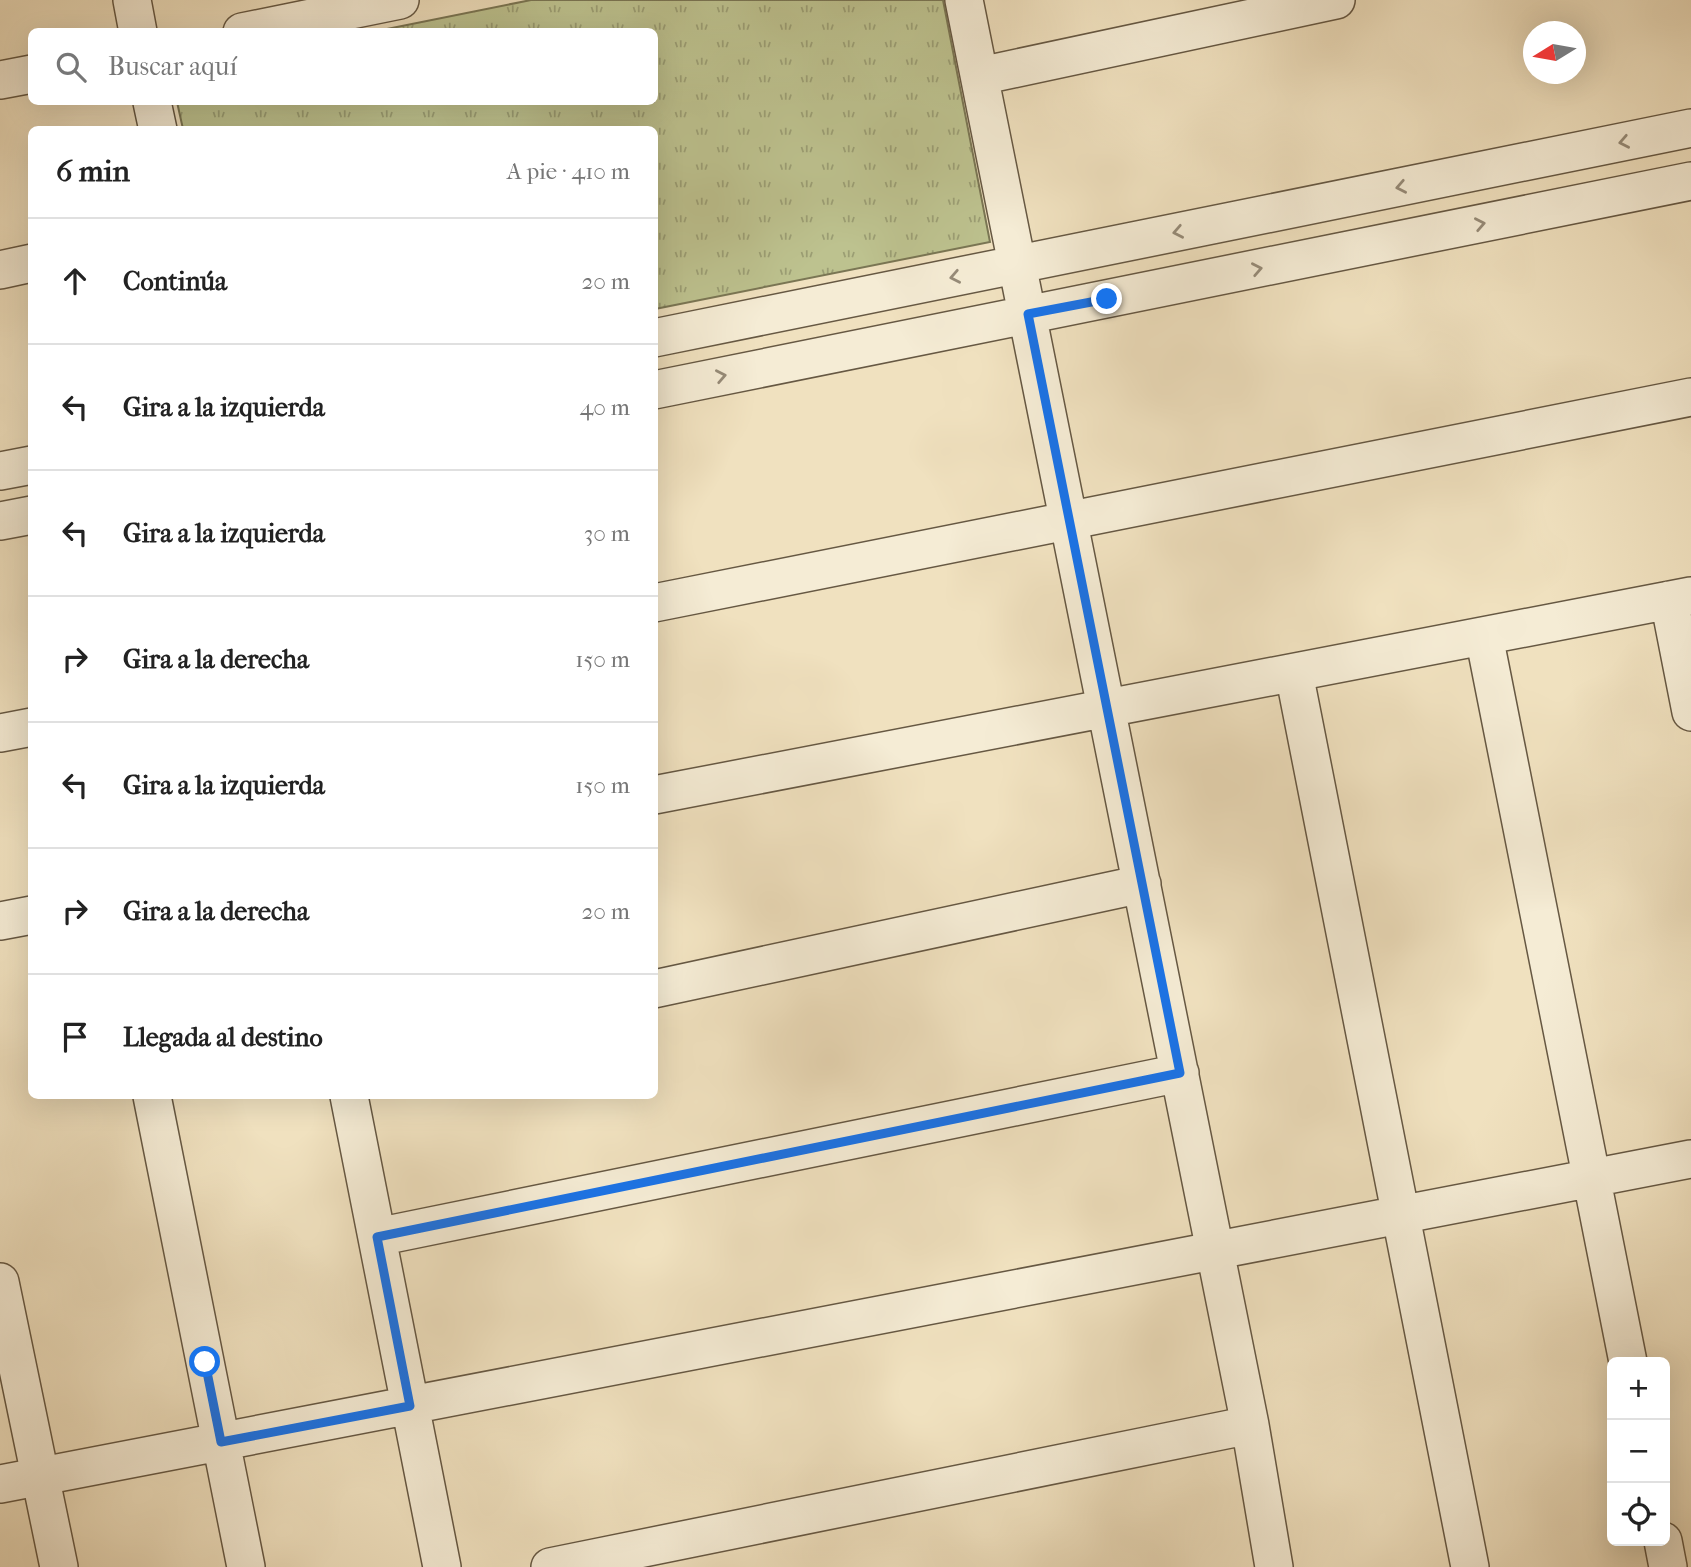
<!DOCTYPE html>
<html lang="es">
<meta charset="utf-8">
<style>
:root{--surface:#fff;--page:#f2f2f2;--text:#222;--muted:#767676;--line:#e0e0e0}
body{margin:0;font-family:"IM FELL French Canon",serif;background:var(--page);color:var(--text)}
.controls{position:absolute;right:21px;bottom:21px;display:grid;overflow:hidden;border-radius:10px;box-shadow:0 7px 28px #0002}
.controls button{width:63px;height:63px;display:grid;place-items:center;padding:0;border:0;border-bottom:2px solid var(--line);background:var(--surface);color:var(--text);font:35px sans-serif}
.compass{position:absolute;left:1523px;top:21px;width:63px;height:63px;border-radius:50%;background:var(--surface);box-shadow:0 7px 28px #0002;rotate:259deg}
.stop{position:absolute;width:21px;height:21px;margin:-16px;border:5px solid #1a73e8;border-radius:50%;background:#fff}
.stop.end{background:#1a73e8;border-color:#fff;box-shadow:0 2px 7px #0008}
.list{margin:0;padding:0;list-style:none}
h2{display:flex;justify-content:space-between;align-items:center;height:91px;margin:0;padding:0 28px;font-size:30px}
h2 small{font-size:23px;font-weight:400;color:var(--muted)}
.list li{display:grid;grid-template-columns:46px 1fr auto;gap:21px;align-items:center;box-sizing:border-box;height:126px;padding:0 28px;border-top:2px solid var(--line)}
.list b{display:block;font-size:26px;white-space:nowrap}
.list em{font-size:23px;font-style:normal;color:var(--muted)}
.icon{flex:none;width:38px;height:38px;fill:none;stroke:currentColor;stroke-width:2;stroke-linecap:round;stroke-linejoin:round}
.map{position:relative;flex:none;width:1691px;height:1567px;overflow:hidden}
.search{position:absolute;background:var(--surface);box-shadow:0 7px 28px #0002;left:28px;top:28px;width:630px;height:77px;display:flex;align-items:center;gap:18px;box-sizing:border-box;padding:0 24px;border-radius:10px;color:var(--muted);font-size:26px}
.panel{position:absolute;background:var(--surface);box-shadow:0 7px 28px #0002;left:28px;top:126px;width:630px;height:973px;border-radius:10px}
.map>svg:first-child{display:block}
</style>
<div class="map">
<svg width="1691" height="1567" viewBox="0 0 1691 1567">
<defs>
<pattern id="grass-tufts" width="24" height="20" patternUnits="userSpaceOnUse" patternTransform="scale(1.75)"><rect width="24" height="20" fill="#bdc28f"/><path d="M3 7l-1-3M5 7V3M7 7l1-3M15 17l-1-3M17 17v-4M19 17l1-3" fill="none" stroke="#9b9e74"/></pattern>
</defs>
<rect width="100%" height="100%" fill="#f0e1bf"/>
<filter id="stains"><feTurbulence type="fractalNoise" baseFrequency=".00286" numOctaves="4"/><feColorMatrix values="0 0 0 0 .2 0 0 0 0 .09 0 0 0 0 .02 0 0 0 .5 -.17"/></filter>
<radialGradient id="worn" r=".72"><stop offset=".6" stop-color="#630" stop-opacity="0"/><stop offset="1" stop-color="#630" stop-opacity=".3"/></radialGradient>
<path fill="url(#grass-tufts)" stroke="#7a7654" stroke-width="2" d="M 531,0 L 943,0 L 990,242 L 655,309 L 654,130 L 183,129 L 177,102 L 654,102 L 654,32 L 377,31 Z"/>
<g fill="none" stroke-linecap="round" stroke-linejoin="round">
<defs>
<path id="street" d="M 132,0 L 138,32
M 964,0 L 1250,1425 L 1274,1567
M 242,32 L 400,0
M 980,76 L 1336,0
M 0,80 L 32,74
M 152,102 L 158,130
M 0,270 L 32,263
M 654,338 L 1691,128
M 654,390 L 1691,181
M 0,471 L 32,465
M 0,521 L 32,515
M 1669,600 L 1691,712
M 654,603 L 1691,397
M 1484,636 L 1628,1362
M 1294,673 L 1470,1567
M 0,733 L 32,727
M 654,795 L 1691,596
M 0,921 L 32,915
M 654,989 L 1142,884
M 152,1096 L 246,1567
M 349,1096 L 442,1567
M 377,1237 L 1180,1073
M 0,1282 L 59,1567
M 0,1484 L 1691,1159
M 1663,1541 L 1668,1567
M 550,1567 L 1250,1425"/>
</defs>
<use href="#street" stroke="#665843" stroke-width="40"/>
<use href="#street" stroke="#f5ecd5" stroke-width="37"/>
</g>
<defs><path id="oneway-chevron" d="M-2-3.5L2.5 0L-2 3.5" fill="none" stroke-width="1.6" stroke-linecap="round" stroke-linejoin="round" transform="scale(1.75)"/></defs>
<g stroke="#968b78">
<use href="#oneway-chevron" transform="translate(1624 142) rotate(169)"/>
<use href="#oneway-chevron" transform="translate(1401 187) rotate(169)"/>
<use href="#oneway-chevron" transform="translate(1480 224) rotate(-11)"/>
<use href="#oneway-chevron" transform="translate(1178 232) rotate(169)"/>
<use href="#oneway-chevron" transform="translate(1257 269) rotate(-11)"/>
<use href="#oneway-chevron" transform="translate(955 277) rotate(169)"/>
<use href="#oneway-chevron" transform="translate(721 376) rotate(-11)"/>
</g>
<g fill="none" stroke-linecap="round" stroke-linejoin="round">
<path stroke="#1a73e8" stroke-width="9" d="M 205,1362 L 221,1442 L 410,1406 L 377,1237 L 1180,1073 L 1028,314 L 1107,299"/>
</g>
<rect width="100%" height="100%" filter="url(#stains)"/>
<rect width="100%" height="100%" fill="url(#worn)"/>
</svg>
<div class="controls">
<button>+</button>
<button>−</button>
<button><svg class="icon" aria-label="locate" viewBox="0 0 24 24"><circle cx="12" cy="12" r="6"/><path d="M12 2v4M12 18v4M2 12h4M18 12h4"/></svg></button>
</div>
<svg class="compass" viewBox="-18 -18 36 36"><path d="M0-13l5 13h-10z" fill="#e53935"/><path d="M0 13l5-13h-10z" fill="#767676"/></svg>
<div class="stop" style="left:205px;top:1362px"></div>
<div class="stop end" style="left:1107px;top:299px"></div>
<div class="search"><svg class="icon" aria-label="search" viewBox="0 0 24 24"><circle cx="10" cy="10" r="6"/><path d="M15 15l6 6"/></svg>Buscar aquí</div>
<section class="panel">
<h2>6 min<small>A pie · 410 m</small></h2>
<ul class="list">
<li><svg class="icon" aria-label="ahead" viewBox="0 0 24 24"><path d="M12 20V5M6 11l6-6 6 6"/></svg><div><b>Continúa</b></div><em>20 m</em></li>
<li><svg class="icon" aria-label="left" viewBox="0 0 24 24"><path d="M17 20v-9H6M10 6l-5 5 5 5"/></svg><div><b>Gira a la izquierda</b></div><em>40 m</em></li>
<li><svg class="icon" aria-label="left" viewBox="0 0 24 24"><path d="M17 20v-9H6M10 6l-5 5 5 5"/></svg><div><b>Gira a la izquierda</b></div><em>30 m</em></li>
<li><svg class="icon" aria-label="right" viewBox="0 0 24 24"><path d="M7 20v-9h11M14 6l5 5-5 5"/></svg><div><b>Gira a la derecha</b></div><em>150 m</em></li>
<li><svg class="icon" aria-label="left" viewBox="0 0 24 24"><path d="M17 20v-9H6M10 6l-5 5 5 5"/></svg><div><b>Gira a la izquierda</b></div><em>150 m</em></li>
<li><svg class="icon" aria-label="right" viewBox="0 0 24 24"><path d="M7 20v-9h11M14 6l5 5-5 5"/></svg><div><b>Gira a la derecha</b></div><em>20 m</em></li>
<li><svg class="icon" aria-label="arrive" viewBox="0 0 24 24"><path d="M6 21V4h12l-3 4 3 4H6"/></svg><div><b>Llegada al destino</b></div></li>
</ul>
</section>
</div>
